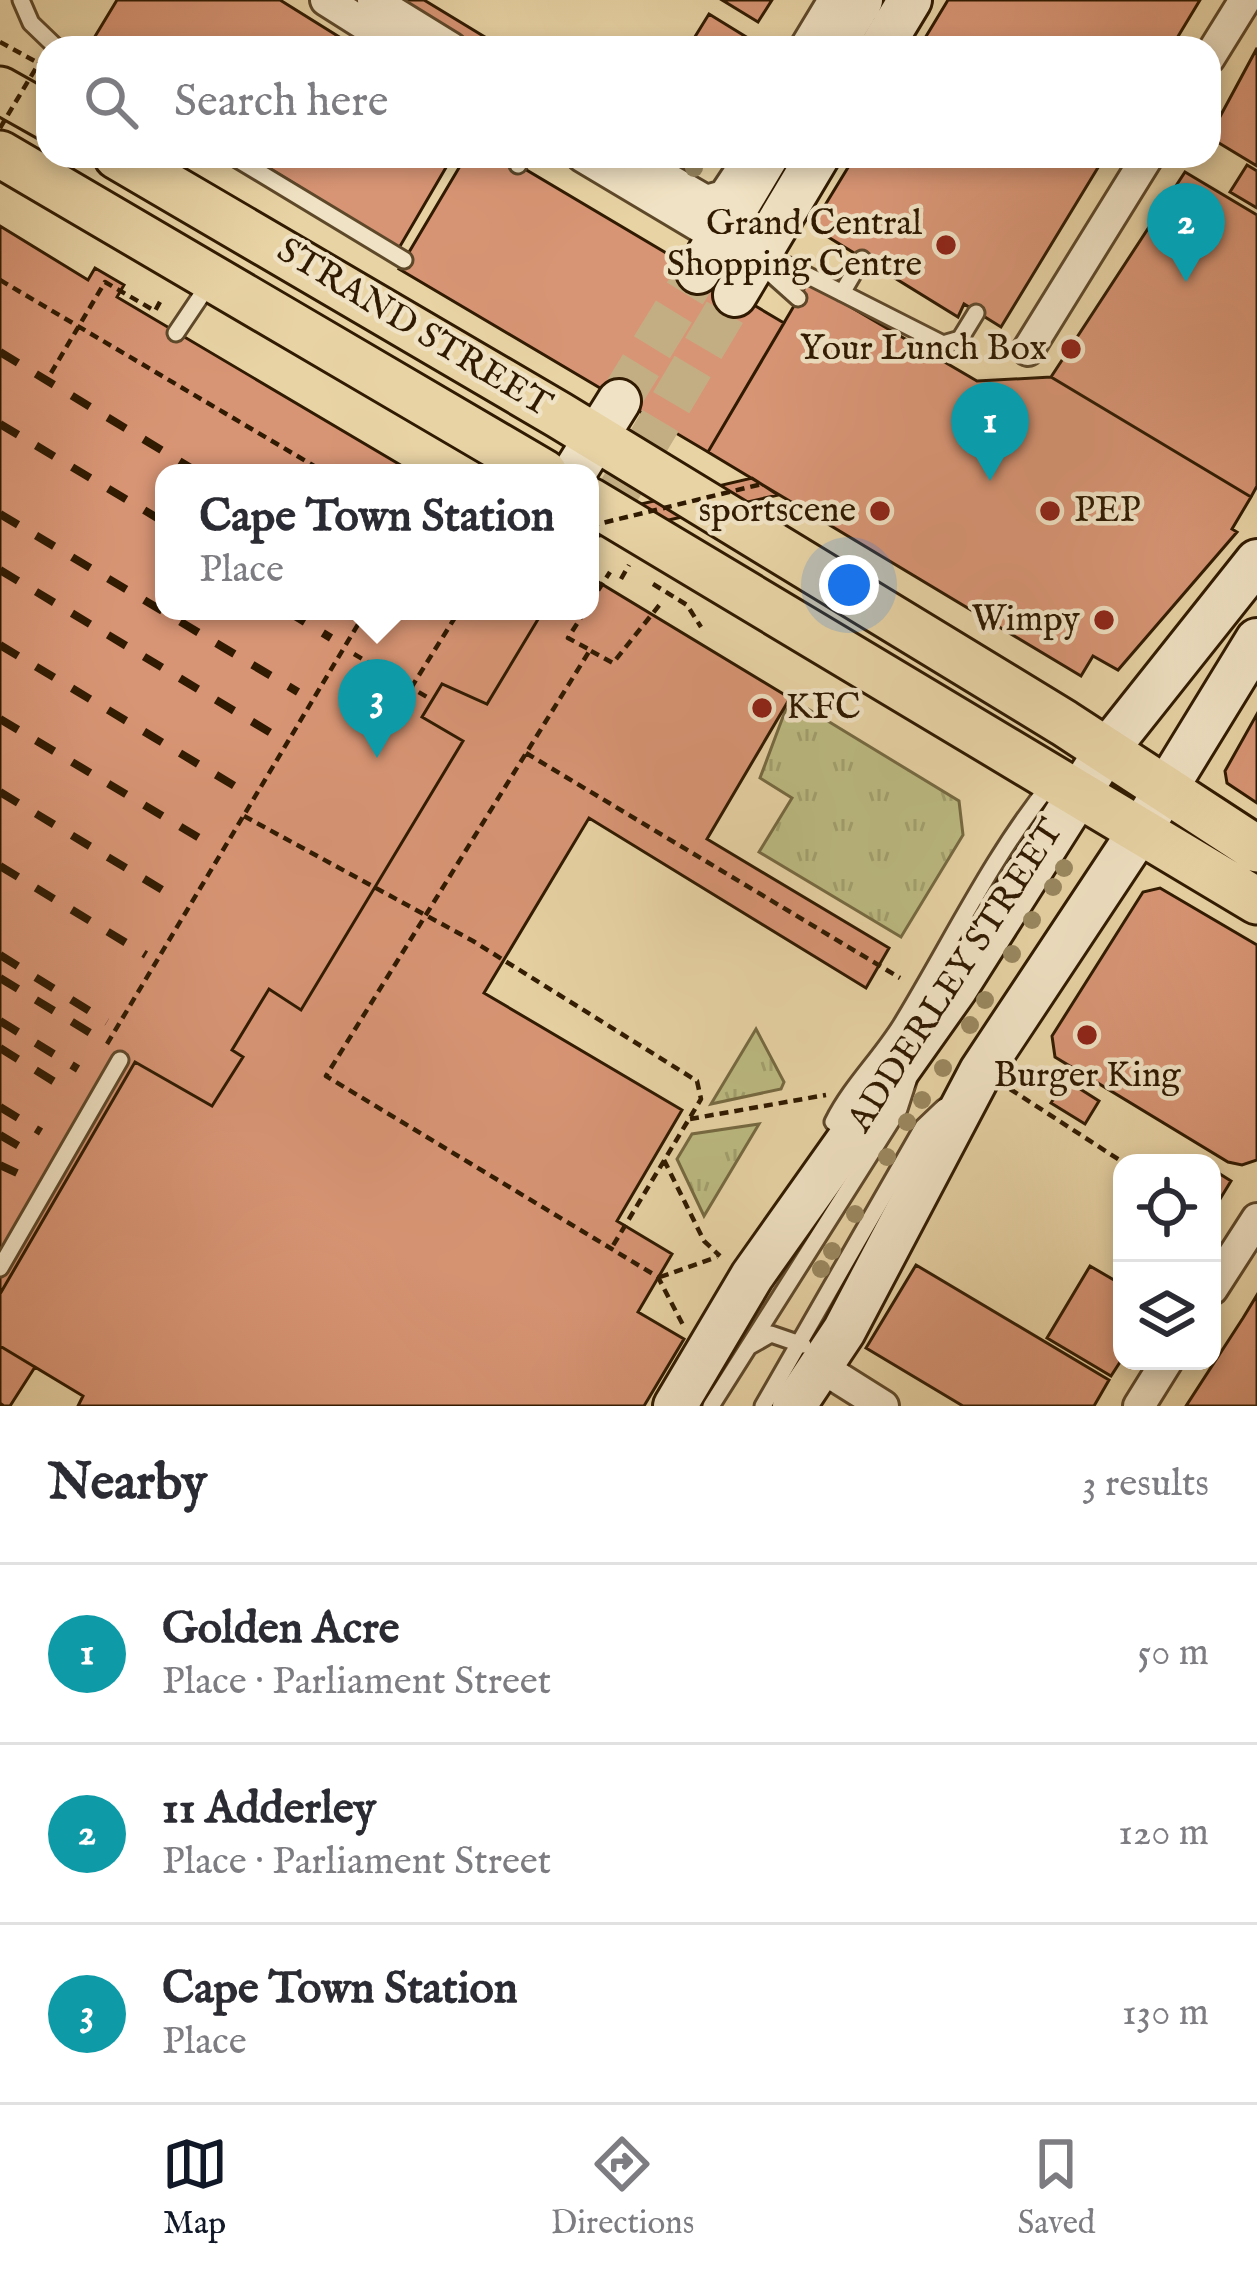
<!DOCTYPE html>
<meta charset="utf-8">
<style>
:root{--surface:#fff;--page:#f7f7f7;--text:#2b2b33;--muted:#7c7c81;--line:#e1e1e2;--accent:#111827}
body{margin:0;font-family:"IM FELL English",serif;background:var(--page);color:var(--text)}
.controls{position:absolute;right:36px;bottom:36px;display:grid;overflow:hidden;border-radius:24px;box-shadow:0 6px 18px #0003}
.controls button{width:108px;height:108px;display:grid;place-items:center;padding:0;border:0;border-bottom:3px solid var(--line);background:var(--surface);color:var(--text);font:60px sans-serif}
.you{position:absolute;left:849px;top:585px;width:42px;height:42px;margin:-30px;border:9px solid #fff;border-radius:50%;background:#1a73e8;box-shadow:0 0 0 18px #1a73e833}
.badge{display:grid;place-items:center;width:78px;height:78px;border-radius:50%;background:var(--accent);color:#fff;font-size:39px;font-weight:700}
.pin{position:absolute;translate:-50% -99px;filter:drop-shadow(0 3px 6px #0008)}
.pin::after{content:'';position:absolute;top:63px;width:42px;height:36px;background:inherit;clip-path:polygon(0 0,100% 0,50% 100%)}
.popup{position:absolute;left:155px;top:464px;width:444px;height:156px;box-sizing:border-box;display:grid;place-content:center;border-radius:24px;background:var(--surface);filter:drop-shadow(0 3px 9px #0005);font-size:39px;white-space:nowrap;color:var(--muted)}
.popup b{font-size:45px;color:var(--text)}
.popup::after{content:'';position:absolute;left:50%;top:100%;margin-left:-24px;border:24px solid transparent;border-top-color:var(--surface)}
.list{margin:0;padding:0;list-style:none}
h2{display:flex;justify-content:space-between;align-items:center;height:156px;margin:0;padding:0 48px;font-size:51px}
h2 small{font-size:39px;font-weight:400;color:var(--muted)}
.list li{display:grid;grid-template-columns:78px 1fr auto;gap:36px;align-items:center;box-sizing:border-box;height:180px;padding:0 48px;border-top:3px solid var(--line)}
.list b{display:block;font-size:45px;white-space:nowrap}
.list p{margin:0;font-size:39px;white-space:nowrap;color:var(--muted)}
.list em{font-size:39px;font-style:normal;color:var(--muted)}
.icon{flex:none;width:66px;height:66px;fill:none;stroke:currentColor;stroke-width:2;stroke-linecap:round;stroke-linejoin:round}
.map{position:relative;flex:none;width:1257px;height:1406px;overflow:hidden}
.search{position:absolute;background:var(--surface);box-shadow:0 6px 18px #0003;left:36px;right:36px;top:36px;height:132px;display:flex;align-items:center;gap:30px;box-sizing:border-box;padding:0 42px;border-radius:36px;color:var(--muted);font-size:45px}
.sheet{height:696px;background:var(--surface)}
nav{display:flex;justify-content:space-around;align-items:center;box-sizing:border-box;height:168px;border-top:3px solid var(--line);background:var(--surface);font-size:33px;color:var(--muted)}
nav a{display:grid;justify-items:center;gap:6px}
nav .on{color:var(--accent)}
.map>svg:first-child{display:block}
</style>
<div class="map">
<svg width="1257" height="1406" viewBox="0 0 1257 1406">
<defs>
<pattern id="grass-tufts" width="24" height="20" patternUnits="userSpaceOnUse" patternTransform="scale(3)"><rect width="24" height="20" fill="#bcbb82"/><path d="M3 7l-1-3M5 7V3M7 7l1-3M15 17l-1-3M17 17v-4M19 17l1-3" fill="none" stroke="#a2a06e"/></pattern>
</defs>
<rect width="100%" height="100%" fill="#e8d3a5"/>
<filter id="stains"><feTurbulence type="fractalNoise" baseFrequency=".00167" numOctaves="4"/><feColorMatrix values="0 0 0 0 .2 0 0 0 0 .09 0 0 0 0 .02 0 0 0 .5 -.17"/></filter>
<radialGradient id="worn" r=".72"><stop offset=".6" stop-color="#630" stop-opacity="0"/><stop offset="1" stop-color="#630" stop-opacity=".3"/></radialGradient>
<path fill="url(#grass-tufts)" stroke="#766a42" stroke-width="3" d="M 790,698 L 959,801 L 963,835 L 901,937 L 759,852 L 792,798 L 760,778 Z
M 756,1029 L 784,1082 L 781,1089 L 711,1104 Z
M 759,1124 L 704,1216 L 677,1159 L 692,1134 Z"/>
<path fill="#d89575" stroke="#301a01" stroke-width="3" d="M 117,0 L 280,0 L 357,48 L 88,48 Z
M 390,0 L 424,0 L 503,48 L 469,48 Z
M 722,0 L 772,0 L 758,22 Z
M 948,0 L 1200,0 L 1171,48 L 919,48 Z
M 709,14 L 748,38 L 742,48 L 688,48 Z
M 1257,48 L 1257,166 L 1209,137 Z
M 249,156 L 435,156 L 448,164 L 399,248 Z
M 466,156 L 503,156 L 784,323 L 708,452 L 399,269 Z
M 855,156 L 1105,156 L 1001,327 L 964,304 L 958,317 L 820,232 L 816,220 Z
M 1247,165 L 1257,171 L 1257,208 L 1230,192 Z
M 1185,172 L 1257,215 L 1257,486 L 1251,497 L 1051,377 Z
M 0,226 L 88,280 L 95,268 L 124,285 L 117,297 L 414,473 L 164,473 L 164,611 L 590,611 L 590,577 L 790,698 L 707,839 L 889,948 L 866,988 L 589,818 L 484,993 L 682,1110 L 617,1221 L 672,1254 L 638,1312 L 684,1339 L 644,1406 L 78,1406 L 83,1396 L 35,1367 L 10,1406 L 0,1406 Z
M 808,282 L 977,381 L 1051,377 L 1251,497 L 1232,529 L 1237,532 L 1118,670 L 1093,656 L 1081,676 L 708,452 Z
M 752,478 L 778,495 L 590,538 L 590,516 Z
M 590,577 L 790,698 L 707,839 L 889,948 L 866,988 L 589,818 L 484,993 L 682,1110 L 617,1221 L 672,1254 L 638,1312 L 684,1339 L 644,1406 L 78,1406 L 83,1396 L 0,1346 L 0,1294 L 135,1062 L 212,1106 L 243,1057 L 232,1050 L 269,989 L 301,1010 L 463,741 L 422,717 L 442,684 L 487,704 L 543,611 L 590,611 Z
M 1257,714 L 1257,803 L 1227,783 L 1225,771 Z
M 1160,888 L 1257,945 L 1257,1160 L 1242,1165 L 1228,1162 L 1055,1057 L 1052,1036 L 1143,892 Z
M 1066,1080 L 1099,1101 L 1085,1124 L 1051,1103 Z
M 1212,1169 L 1231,1181 L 1217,1204 L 1212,1201 Z
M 916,1265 L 1109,1380 L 1094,1406 L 963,1406 L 866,1348 Z
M 1090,1266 L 1114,1280 L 1122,1267 L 1122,1359 L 1111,1376 L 1047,1338 Z
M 1257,1295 L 1257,1406 L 1186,1406 L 1243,1318 Z"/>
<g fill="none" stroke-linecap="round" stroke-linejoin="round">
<path stroke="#c3ae84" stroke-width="42" stroke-dasharray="42 21" stroke-linecap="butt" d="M 619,401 L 698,272
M 607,511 L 735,295"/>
<defs>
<path id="lane" d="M 21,0 L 31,23 L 57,48
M 232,156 L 404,260
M 518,165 L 523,156
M 759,260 L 789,266 L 943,344 L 960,339 L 976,313
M 760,264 L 798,298
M 842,293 L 862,259
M 176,333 L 211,281
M 833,1122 C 851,1086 879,1060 901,1025 C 951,943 992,856 1052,782
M 0,1268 L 120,1060
M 750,1346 L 771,1334 L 803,1345
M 711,1406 L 899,1109 L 908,1081
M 763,1406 L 923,1127 L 944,1107"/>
<path id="street" d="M 326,0 L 402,48
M 373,0 L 451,48
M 805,48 L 834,0
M 1209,58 L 1245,0
M 582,156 L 736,248
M 628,156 L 706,201 L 724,196 L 740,172
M 1028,350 L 1148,156
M 1212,1289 L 1257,1219
M 821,1367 L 883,1406
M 1139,1406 L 1167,1361"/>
<path id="secondary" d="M 832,48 L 861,0
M 881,48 L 910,0
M 698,272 L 767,156
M 735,295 L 818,156
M 574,473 L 619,401
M 675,1406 L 752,1276 L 956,988 L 1106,751 L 1257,561
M 794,1406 L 844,1331 L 981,1071 L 1140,831 L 1257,640"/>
<path id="primary" d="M 0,90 L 48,117
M 0,154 L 544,473
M 117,156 L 559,415 L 1064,723 L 1257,849
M 590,501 L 1257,901"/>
</defs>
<use href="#lane" stroke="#5e482a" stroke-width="21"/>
<use href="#street" stroke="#5e482a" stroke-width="36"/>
<use href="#secondary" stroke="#301a01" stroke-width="48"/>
<use href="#primary" stroke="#301a01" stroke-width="51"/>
<path stroke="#301a01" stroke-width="4.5" stroke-dasharray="9 6" stroke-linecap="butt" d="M 0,42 L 42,65
M 565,48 L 571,37 L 591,48
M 605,48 L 608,42
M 0,280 L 326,473
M 51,373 L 105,282 L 155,311 L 161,300
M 621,579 L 629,565
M 653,584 L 687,605 L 701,627
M 590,603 L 610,572
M 585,611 L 568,638 L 590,650 L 326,1076 L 658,1277 L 684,1327
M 591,651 L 613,663 L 661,603
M 354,654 L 432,700
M 411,688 L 459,611
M 526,753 L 900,978
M 244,816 L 473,941 L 697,1081 L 701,1099 L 611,1249
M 107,1044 L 366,611
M 1010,1089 L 1124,1163
M 690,1119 L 826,1095
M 664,1160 L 704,1241 L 720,1256
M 1212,1220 L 1223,1227
M 660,1277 L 717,1257
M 0,1404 L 3,1406"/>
<use href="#lane" stroke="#f0e2c4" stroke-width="15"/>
<use href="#street" stroke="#f0e2c4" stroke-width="30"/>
<use href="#secondary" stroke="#f0e2c4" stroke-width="42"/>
<use href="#primary" stroke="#e8d3a5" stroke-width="45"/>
<path stroke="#301a01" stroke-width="8" stroke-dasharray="21 21" stroke-linecap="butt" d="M 0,352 L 199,473
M 0,424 L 164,522
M 0,514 L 298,692
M 0,570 L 271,733
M 287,611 L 331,638
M 0,645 L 243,791
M 0,719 L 211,845
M 0,792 L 179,900
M 0,866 L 146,955
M 0,955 L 107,1022
M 0,978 L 97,1037
M 0,1021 L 78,1069
M 0,1048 L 66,1089
M 0,1107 L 41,1132
M 0,1135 L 29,1152
M 0,1165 L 17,1173"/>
<path stroke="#301a01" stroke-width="4.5" stroke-dasharray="9 6" stroke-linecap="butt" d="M 0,128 L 39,63
M 590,526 L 762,484"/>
</g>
<g fill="#9a8860">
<circle cx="694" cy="168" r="9"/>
<circle cx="1064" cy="868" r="9"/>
<circle cx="1053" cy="887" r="9"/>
<circle cx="1032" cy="920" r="9"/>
<circle cx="1012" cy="954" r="9"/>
<circle cx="985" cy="1000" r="9"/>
<circle cx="970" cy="1025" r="9"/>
<circle cx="943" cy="1068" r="9"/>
<circle cx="922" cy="1100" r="9"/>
<circle cx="907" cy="1122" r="9"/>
<circle cx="887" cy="1157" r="9"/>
<circle cx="855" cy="1214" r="9"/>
<circle cx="832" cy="1251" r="9"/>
<circle cx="821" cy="1269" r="9"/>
</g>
<g fill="#8f2418" stroke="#f0e2c4" stroke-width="4.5">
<circle cx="946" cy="245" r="12"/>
<circle cx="1071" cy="349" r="12"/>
<circle cx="880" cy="511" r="12"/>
<circle cx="1050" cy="511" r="12"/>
<circle cx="1104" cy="620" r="12"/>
<circle cx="762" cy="708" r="12"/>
<circle cx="1087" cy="1035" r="12"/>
</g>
<g text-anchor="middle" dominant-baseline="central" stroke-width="9" stroke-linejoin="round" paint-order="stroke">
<g font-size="36" fill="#301a01" stroke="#f0e2c4" text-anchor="end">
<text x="922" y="224">Grand Central<tspan x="922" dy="41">Shopping Centre</tspan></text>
<text x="1047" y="349">Your Lunch Box</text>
<text x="856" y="511">sportscene</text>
<text x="1074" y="511" text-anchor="start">PEP</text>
<text x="1080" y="620">Wimpy</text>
<text x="786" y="708" text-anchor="start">KFC</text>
<text x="1087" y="1076" text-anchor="middle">Burger King</text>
</g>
<g font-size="36" fill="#301a01" stroke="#f0e2c4">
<text transform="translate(414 328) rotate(31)">STRAND STREET</text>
<text transform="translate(956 976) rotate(-57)">ADDERLEY STREET</text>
</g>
</g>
<rect width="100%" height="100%" filter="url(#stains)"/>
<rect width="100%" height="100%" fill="url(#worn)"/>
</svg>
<div class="controls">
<button><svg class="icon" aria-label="locate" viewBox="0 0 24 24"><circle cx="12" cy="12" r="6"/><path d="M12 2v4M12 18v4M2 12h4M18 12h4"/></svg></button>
<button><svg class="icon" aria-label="layers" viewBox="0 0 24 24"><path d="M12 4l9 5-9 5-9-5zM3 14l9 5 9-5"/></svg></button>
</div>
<div class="you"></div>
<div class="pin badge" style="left:990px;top:481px;background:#0f9aa8">1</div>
<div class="pin badge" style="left:1186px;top:282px;background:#0f9aa8">2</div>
<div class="pin badge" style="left:377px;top:758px;background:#0f9aa8">3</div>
<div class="popup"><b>Cape Town Station</b>Place</div>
<div class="search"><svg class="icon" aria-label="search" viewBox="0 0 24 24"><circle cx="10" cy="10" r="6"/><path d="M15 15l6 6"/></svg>Search here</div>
</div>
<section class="sheet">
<h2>Nearby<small>3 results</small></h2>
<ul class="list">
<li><span class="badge" style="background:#0f9aa8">1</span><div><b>Golden Acre</b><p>Place · Parliament Street</p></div><em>50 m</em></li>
<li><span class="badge" style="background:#0f9aa8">2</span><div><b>11 Adderley</b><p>Place · Parliament Street</p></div><em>120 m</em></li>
<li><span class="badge" style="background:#0f9aa8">3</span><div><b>Cape Town Station</b><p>Place</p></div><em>130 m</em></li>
</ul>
</section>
<nav>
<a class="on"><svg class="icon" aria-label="map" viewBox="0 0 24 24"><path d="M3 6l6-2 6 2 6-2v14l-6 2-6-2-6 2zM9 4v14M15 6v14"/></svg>Map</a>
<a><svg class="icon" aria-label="directions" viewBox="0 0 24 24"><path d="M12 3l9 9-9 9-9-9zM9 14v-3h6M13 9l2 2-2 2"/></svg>Directions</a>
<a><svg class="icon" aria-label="saved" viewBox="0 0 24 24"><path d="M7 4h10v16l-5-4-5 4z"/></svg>Saved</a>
</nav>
